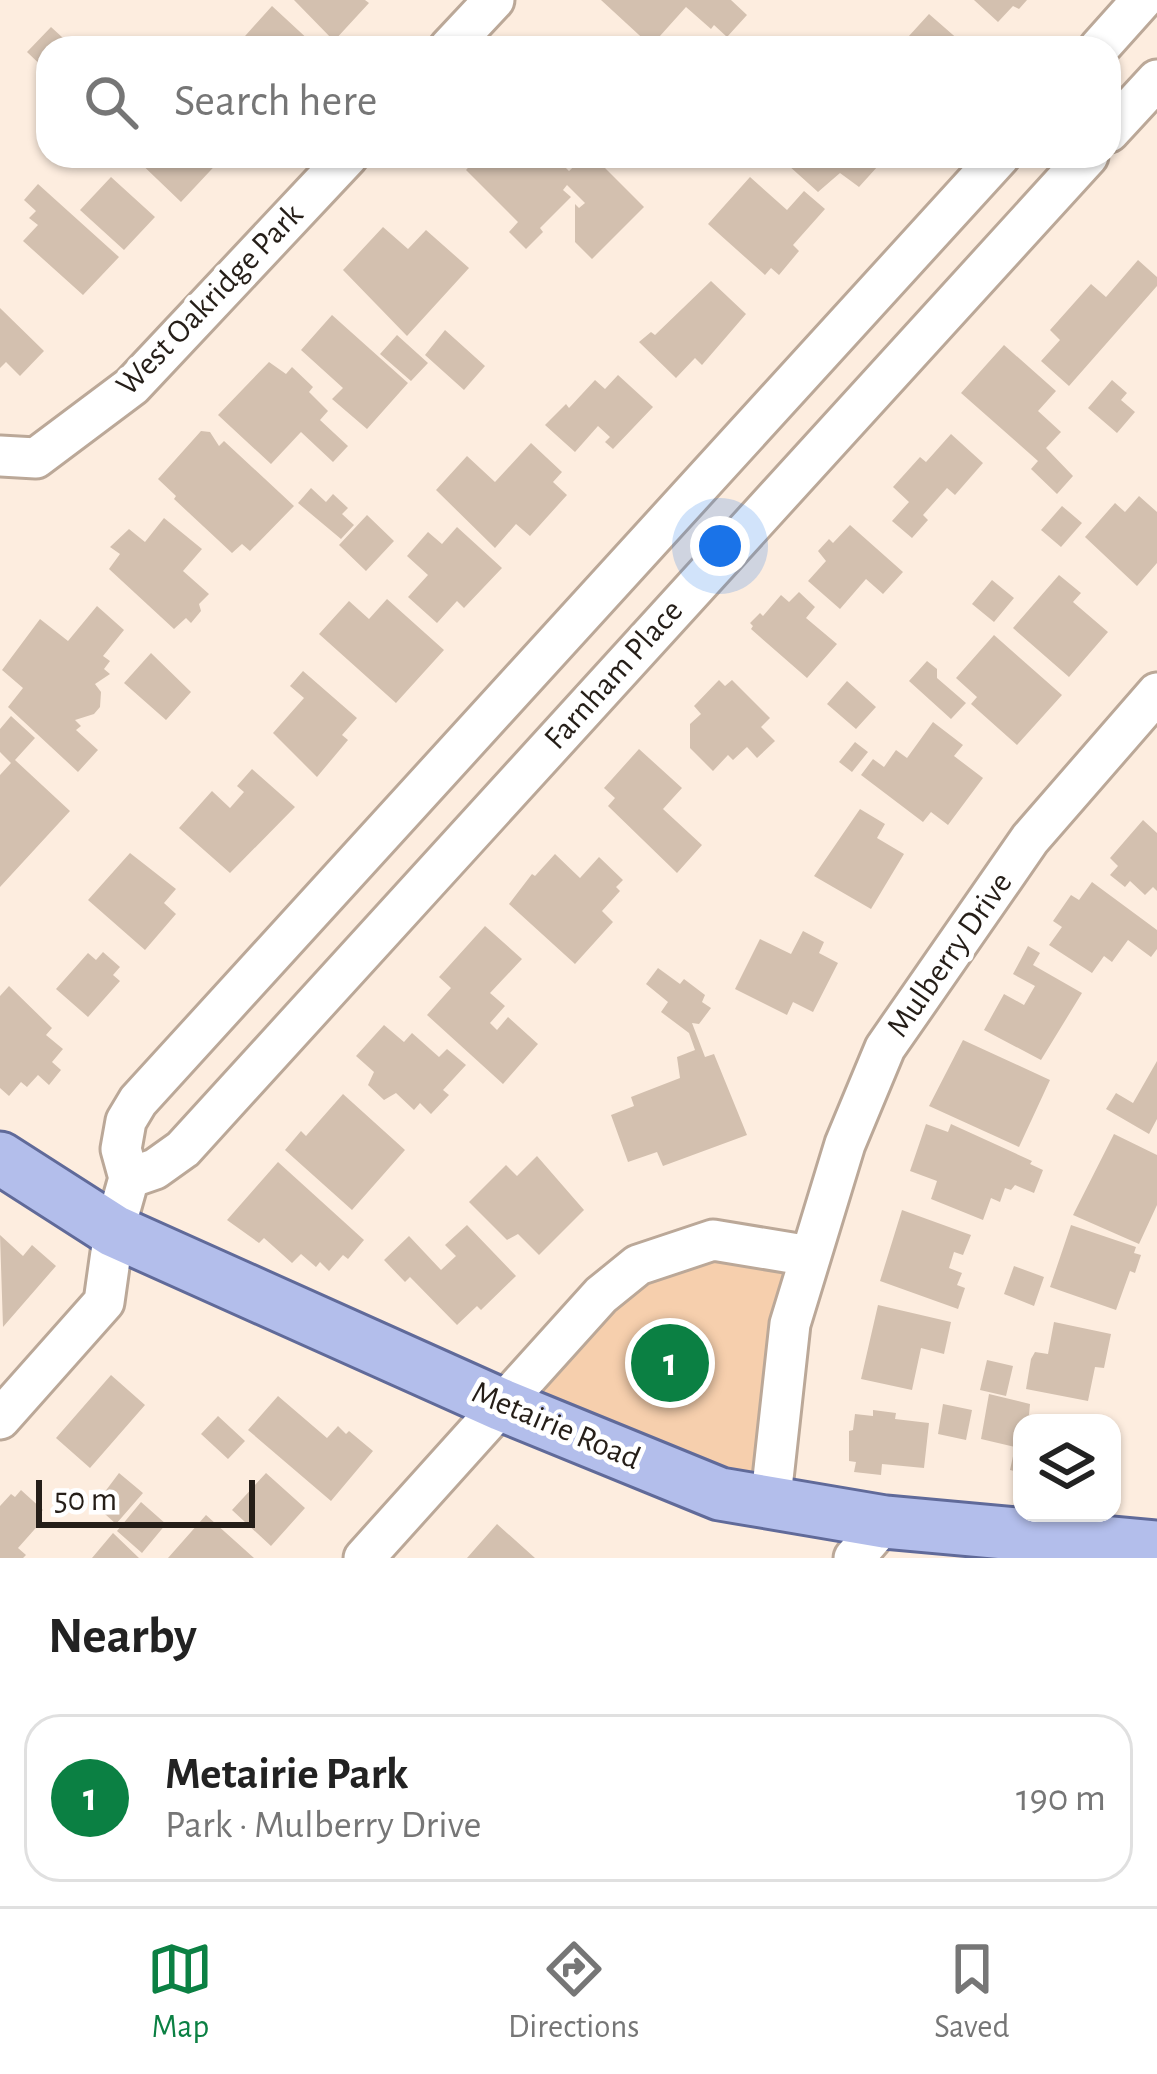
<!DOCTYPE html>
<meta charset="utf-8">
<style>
:root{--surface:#fff;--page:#f2f2f2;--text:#222;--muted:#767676;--line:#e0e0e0;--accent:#0b8043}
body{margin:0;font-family:"Alegreya Sans",sans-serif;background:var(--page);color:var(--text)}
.controls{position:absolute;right:36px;bottom:36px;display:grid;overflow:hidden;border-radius:24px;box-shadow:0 3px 9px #0004}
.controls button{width:108px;height:108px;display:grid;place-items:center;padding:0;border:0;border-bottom:3px solid var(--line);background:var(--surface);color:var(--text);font:60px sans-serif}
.scale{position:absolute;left:36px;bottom:30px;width:219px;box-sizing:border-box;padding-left:12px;border:6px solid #251e18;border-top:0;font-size:33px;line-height:42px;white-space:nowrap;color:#251e18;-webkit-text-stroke:9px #fff;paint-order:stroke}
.you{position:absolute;left:720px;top:546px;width:42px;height:42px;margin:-30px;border:9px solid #fff;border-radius:50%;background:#1a73e8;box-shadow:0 0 0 18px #1a73e833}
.badge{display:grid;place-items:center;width:78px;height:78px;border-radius:50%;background:var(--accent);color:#fff;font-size:39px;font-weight:700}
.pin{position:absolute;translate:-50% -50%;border:6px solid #fff;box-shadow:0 3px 12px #0006}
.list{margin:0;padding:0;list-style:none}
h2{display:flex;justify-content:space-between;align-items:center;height:156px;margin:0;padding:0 48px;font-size:51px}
h2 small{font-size:39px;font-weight:400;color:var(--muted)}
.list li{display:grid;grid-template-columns:78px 1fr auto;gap:36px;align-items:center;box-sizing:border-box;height:168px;margin:0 24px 24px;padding:0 24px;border:3px solid var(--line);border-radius:36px}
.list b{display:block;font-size:45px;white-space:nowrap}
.list p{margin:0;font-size:39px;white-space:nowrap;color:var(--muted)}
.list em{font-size:39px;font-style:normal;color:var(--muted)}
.icon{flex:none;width:66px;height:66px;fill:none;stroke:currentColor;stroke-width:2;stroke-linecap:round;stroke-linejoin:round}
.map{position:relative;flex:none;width:1157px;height:1558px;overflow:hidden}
.search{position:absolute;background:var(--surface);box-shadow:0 3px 9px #0004;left:36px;right:36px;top:36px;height:132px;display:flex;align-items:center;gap:30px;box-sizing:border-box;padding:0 42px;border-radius:36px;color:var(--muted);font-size:45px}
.sheet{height:348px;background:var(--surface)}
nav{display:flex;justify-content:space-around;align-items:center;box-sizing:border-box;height:168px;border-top:3px solid var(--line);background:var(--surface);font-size:33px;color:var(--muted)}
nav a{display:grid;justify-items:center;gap:6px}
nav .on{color:var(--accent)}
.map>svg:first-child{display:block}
</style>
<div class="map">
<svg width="1157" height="1558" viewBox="0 0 1157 1558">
<rect width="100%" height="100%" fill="#fdeddf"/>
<path fill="#f6cfad" d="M 713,1240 L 810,1256 L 770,1506 L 502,1405 L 627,1274 Z"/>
<path fill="#d3c0af" d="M 294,0 L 365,0 L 369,3 L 334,41 Z
M 601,0 L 731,0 L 747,15 L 727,37 L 714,25 L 711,29 L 686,7 L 651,46 Z
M 974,0 L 1027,0 L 1019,9 L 1013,6 L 998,22 Z
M 272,6 L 312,43 L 308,48 L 240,48 L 237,45 Z
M 929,14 L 968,48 L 898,48 Z
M 51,27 L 74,48 L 48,48 L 48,72 L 27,52 Z
M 133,156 L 224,156 L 181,202 Z
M 479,156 L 554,156 L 569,171 L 585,156 L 593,156 L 644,207 L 592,259 L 575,242 L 575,204 L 579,208 L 585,203 L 567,185 L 563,190 L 571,197 L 540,228 L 543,232 L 526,249 L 509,232 L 518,222 L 466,170 Z
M 778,156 L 887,156 L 859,187 L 840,173 L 818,192 Z
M 111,177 L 155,217 L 124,250 L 80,210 Z
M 750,177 L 787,210 L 804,191 L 825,209 L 793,245 L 799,251 L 779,275 L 771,268 L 765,275 L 708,224 Z
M 38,184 L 119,257 L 83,295 L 23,241 L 38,225 L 29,218 L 36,211 L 24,200 Z
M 383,227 L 408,249 L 426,230 L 469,268 L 407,336 L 343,270 Z
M 1138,260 L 1157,277 L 1157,286 L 1069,386 L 1041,361 L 1060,340 L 1050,330 L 1091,284 L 1106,297 Z
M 711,281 L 746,314 L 702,365 L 695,358 L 676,378 L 639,342 L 651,332 L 655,335 Z
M 0,308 L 44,351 L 20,376 L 6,362 L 0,368 Z
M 332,315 L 408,383 L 367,429 L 332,399 L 343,388 L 301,350 Z
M 445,330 L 485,366 L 464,390 L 425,355 Z
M 397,335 L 428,363 L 411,381 L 380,354 Z
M 1004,345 L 1056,391 L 1038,411 L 1061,432 L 1046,448 L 1073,476 L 1057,494 L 1031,469 L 1038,461 L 961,393 Z
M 269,362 L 286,374 L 292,367 L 313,387 L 309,392 L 328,411 L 320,420 L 348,446 L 333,462 L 301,432 L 271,464 L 218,415 Z
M 618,375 L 653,407 L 613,449 L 605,442 L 610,437 L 598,426 L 575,452 L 545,425 L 566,404 L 569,408 L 595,380 L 605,389 Z
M 1112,380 L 1127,393 L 1121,400 L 1135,412 L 1117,433 L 1088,408 Z
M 201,431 L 210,432 L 219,446 L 224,441 L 294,506 L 250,551 L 242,544 L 232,553 L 174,499 L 176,496 L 158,479 Z
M 951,434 L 983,463 L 955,495 L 947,488 L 923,515 L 928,520 L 912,538 L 892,521 L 909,502 L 893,487 L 920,457 L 926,462 Z
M 531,443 L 562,472 L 553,482 L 567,495 L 530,536 L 516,524 L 495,548 L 436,490 L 467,456 L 495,482 Z
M 311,488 L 326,502 L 333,494 L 348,508 L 342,514 L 354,525 L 341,539 L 298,503 Z
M 1139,496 L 1157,512 L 1157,563 L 1137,586 L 1085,537 L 1115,503 L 1125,512 Z
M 1062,506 L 1082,523 L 1061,547 L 1041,530 Z
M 367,515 L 394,541 L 366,571 L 339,545 Z
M 164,518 L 202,549 L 183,571 L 209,594 L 199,604 L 201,611 L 191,623 L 186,618 L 174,629 L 109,569 L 120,554 L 110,547 L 129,529 L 145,542 Z
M 850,525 L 903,572 L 883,594 L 866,579 L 840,609 L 808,581 L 826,561 L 818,551 L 829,539 L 833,543 Z
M 457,527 L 502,568 L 464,608 L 457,601 L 437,623 L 408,597 L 428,575 L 407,556 L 428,532 L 442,544 Z
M 1059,575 L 1081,593 L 1073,602 L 1108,632 L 1069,677 L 1013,628 Z
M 992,580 L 1014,598 L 994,622 L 972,604 Z
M 799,592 L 815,607 L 806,618 L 837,644 L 807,678 L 751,629 L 753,626 L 750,623 L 760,613 L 763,616 L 781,595 L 789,602 Z
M 387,599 L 444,650 L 396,703 L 319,634 L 349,601 L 369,619 Z
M 97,606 L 124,630 L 103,656 L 110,661 L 104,669 L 110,674 L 95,684 L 101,692 L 100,707 L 94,714 L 75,720 L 81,726 L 76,730 L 98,750 L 78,772 L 8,707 L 23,688 L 2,670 L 40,619 L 68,641 Z
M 994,635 L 1062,695 L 1017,745 L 971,704 L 977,697 L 956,678 Z
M 151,653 L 191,692 L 166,720 L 124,683 Z
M 927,661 L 937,669 L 937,678 L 966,703 L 951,719 L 909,681 Z
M 303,671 L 357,718 L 342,735 L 348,740 L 317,777 L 273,733 L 304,698 L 290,686 Z
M 719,680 L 725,686 L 732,680 L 770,718 L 761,727 L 775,741 L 757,758 L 747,747 L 733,760 L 728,755 L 713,771 L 690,748 L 690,724 L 701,714 L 694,706 Z
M 847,681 L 876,707 L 856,729 L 827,704 Z
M 11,716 L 35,738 L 15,760 L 70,811 L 0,887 L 0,775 L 11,763 L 0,752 L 0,729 Z
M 933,722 L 963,745 L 954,756 L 983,778 L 948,825 L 931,812 L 923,822 L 861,775 L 873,759 L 884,767 L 896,750 L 907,758 Z
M 855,742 L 868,752 L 852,772 L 839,762 Z
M 639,749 L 682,788 L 663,809 L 702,845 L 677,873 L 608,806 L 615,798 L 604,788 Z
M 252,769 L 295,807 L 230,873 L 179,828 L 212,791 L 230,808 L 244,792 L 237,786 Z
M 860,809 L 885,824 L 877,838 L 904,854 L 871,909 L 814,876 Z
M 1143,820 L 1157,833 L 1157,891 L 1153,887 L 1145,895 L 1130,881 L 1125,887 L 1110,875 L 1118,866 L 1110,858 Z
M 130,853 L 176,889 L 164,903 L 176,914 L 145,950 L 88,900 Z
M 555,854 L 580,878 L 599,857 L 623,880 L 616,887 L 620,891 L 602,911 L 613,922 L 575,964 L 509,904 L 532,874 L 535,876 Z
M 1092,882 L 1157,930 L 1157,949 L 1151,957 L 1128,940 L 1112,962 L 1104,956 L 1092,973 L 1049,945 L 1062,927 L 1053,921 L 1071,895 L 1079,900 Z
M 485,926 L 522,959 L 490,993 L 505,1006 L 490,1023 L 497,1030 L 508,1017 L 538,1044 L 503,1084 L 427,1015 L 451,988 L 439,977 Z
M 803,931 L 824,942 L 819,953 L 838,963 L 813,1012 L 793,1002 L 787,1015 L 735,989 L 760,939 L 791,954 Z
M 1028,946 L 1040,953 L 1033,965 L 1082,993 L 1041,1060 L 984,1030 L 1004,994 L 1024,1005 L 1035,986 L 1013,974 Z
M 103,952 L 120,967 L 113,975 L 120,981 L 88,1017 L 56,989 L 88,953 L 96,960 Z
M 658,968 L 680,984 L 684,979 L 705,995 L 702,1002 L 711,1008 L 699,1024 L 692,1023 L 705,1057 L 714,1054 L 747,1135 L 663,1166 L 657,1152 L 628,1162 L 611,1115 L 634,1106 L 631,1097 L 680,1078 L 677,1057 L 695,1050 L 689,1033 L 661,1012 L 668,1002 L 646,984 Z
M 9,986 L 52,1028 L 46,1035 L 63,1049 L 52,1062 L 61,1070 L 49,1085 L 38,1075 L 27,1087 L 21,1082 L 9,1096 L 0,1088 L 0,996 Z
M 384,1025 L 404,1042 L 412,1033 L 439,1057 L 447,1049 L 466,1065 L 443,1090 L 449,1095 L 431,1114 L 420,1103 L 414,1110 L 396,1093 L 384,1100 L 368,1085 L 374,1072 L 356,1056 Z
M 963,1040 L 1050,1080 L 1019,1147 L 929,1106 Z
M 1157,1061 L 1157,1119 L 1149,1134 L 1106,1109 L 1116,1093 L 1133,1103 Z
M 343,1094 L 405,1150 L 352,1210 L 285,1150 L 301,1131 L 306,1136 Z
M 926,1124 L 948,1132 L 951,1124 L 1032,1161 L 1030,1164 L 1043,1170 L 1034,1193 L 1015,1185 L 1011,1190 L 1005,1188 L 1000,1202 L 991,1198 L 983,1220 L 931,1199 L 937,1181 L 910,1171 Z
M 1114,1134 L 1157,1155 L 1157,1205 L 1139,1244 L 1073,1215 Z
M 537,1156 L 584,1210 L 539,1255 L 518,1234 L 507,1240 L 469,1202 L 506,1165 L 517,1176 Z
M 278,1162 L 364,1240 L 348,1259 L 343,1255 L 329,1271 L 320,1262 L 316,1267 L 301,1254 L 292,1263 L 264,1238 L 259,1243 L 227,1220 Z
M 902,1210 L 971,1235 L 963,1255 L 954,1252 L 949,1268 L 962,1273 L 957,1285 L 965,1288 L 958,1309 L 880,1281 Z
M 467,1225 L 516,1276 L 481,1310 L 477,1306 L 457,1325 L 410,1277 L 405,1282 L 384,1260 L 409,1236 L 441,1270 L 456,1256 L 445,1245 Z
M 1071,1225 L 1136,1247 L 1134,1253 L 1141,1255 L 1135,1273 L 1130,1271 L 1116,1310 L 1050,1287 Z
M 0,1235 L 23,1256 L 32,1245 L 56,1266 L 3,1327 Z
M 1014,1266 L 1044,1277 L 1034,1306 L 1004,1294 Z
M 878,1305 L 951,1322 L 944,1354 L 921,1348 L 912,1390 L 861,1379 Z
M 1054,1322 L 1111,1334 L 1104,1368 L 1095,1367 L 1088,1401 L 1026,1389 L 1031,1359 L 1035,1352 L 1048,1354 Z
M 987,1360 L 1013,1366 L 1006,1396 L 980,1390 Z
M 111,1375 L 145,1405 L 90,1468 L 56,1438 Z
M 989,1394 L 1030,1404 L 1029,1415 L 1059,1421 L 1022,1423 L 1022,1473 L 1010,1470 L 1015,1447 L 981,1439 Z
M 278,1396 L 327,1438 L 338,1426 L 346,1434 L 349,1431 L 373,1451 L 331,1501 L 248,1430 Z
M 943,1404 L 972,1410 L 966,1440 L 938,1434 Z
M 873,1410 L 896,1413 L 895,1419 L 929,1423 L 924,1468 L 882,1464 L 881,1475 L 854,1472 L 856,1462 L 849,1461 L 849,1431 L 853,1430 L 855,1414 L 873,1416 Z
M 218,1416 L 245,1441 L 228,1459 L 201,1434 Z
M 119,1473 L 143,1493 L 116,1524 L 95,1505 Z
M 266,1473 L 305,1508 L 271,1546 L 232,1510 Z
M 21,1490 L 43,1510 L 37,1516 L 42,1521 L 18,1548 L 26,1555 L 23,1558 L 0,1558 L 0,1506 L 11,1494 L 15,1497 Z
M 141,1502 L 166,1524 L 142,1553 L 117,1531 Z
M 206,1515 L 254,1558 L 168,1558 Z
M 497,1524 L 535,1558 L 467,1558 Z
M 113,1533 L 139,1558 L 92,1558 Z"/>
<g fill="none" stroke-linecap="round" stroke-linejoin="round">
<defs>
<path id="minor" d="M 449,48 L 494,0
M 1099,48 L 1142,0
M 1109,132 L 1157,80
M 0,456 L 36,458 L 132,386 L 348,156
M 129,1178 L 155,1169 L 183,1149 L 1088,156
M 0,1419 L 104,1302 L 114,1231 L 129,1178 L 121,1149 L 126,1121 L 138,1101 L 1000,156
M 770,1506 L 790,1324 L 845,1144 L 885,1048 L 1030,839 L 1157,693
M 364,1558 L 601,1295 L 638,1265 L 713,1240 L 810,1256
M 854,1558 L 885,1522"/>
<path id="major" d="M 0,1158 L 114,1231 L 502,1405 L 720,1494 L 885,1522 L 1157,1547"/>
</defs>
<use href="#minor" stroke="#bba898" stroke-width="45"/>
<use href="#major" stroke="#606a99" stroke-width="57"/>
<use href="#minor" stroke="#fff" stroke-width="39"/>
<use href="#major" stroke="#b3beeb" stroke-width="51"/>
</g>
<g text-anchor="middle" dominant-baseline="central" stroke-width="10" stroke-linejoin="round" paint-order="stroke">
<g font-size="33" fill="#251e18" stroke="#fff">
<text transform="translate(210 300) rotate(-46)">West Oakridge Park</text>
<text transform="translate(614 675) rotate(-48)">Farnham Place</text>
<text transform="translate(950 955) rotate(-55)">Mulberry Drive</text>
<text transform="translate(556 1426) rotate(23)">Metairie Road</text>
</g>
</g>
</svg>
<div class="controls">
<button><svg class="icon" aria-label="layers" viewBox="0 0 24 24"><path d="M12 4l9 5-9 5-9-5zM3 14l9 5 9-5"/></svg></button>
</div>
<div class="scale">50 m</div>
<div class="you"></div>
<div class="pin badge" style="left:670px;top:1363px">1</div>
<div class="search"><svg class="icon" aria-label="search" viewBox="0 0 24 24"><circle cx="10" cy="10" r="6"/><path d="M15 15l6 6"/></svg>Search here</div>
</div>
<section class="sheet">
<h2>Nearby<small></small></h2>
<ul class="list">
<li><span class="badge">1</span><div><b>Metairie Park</b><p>Park · Mulberry Drive</p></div><em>190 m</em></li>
</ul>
</section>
<nav>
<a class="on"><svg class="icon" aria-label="map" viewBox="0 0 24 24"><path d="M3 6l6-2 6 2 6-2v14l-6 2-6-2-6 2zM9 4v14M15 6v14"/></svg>Map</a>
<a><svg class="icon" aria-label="directions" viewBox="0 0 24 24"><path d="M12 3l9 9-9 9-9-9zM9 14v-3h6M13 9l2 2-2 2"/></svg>Directions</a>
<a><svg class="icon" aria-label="saved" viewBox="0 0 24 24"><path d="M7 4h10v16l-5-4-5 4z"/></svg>Saved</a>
</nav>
